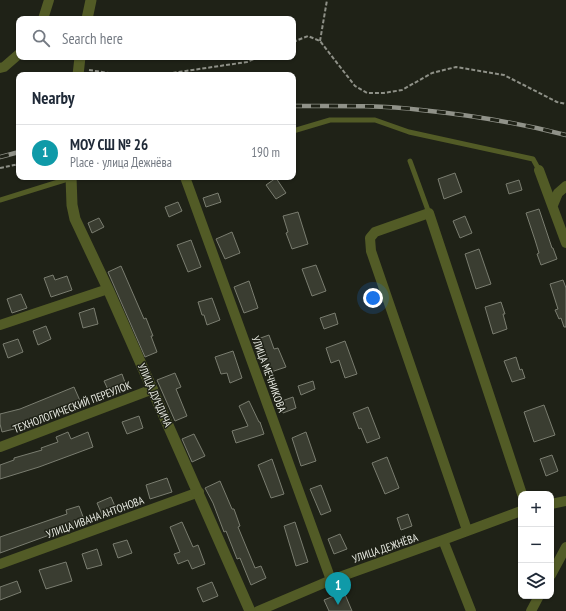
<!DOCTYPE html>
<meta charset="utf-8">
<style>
:root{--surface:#fff;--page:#f2f2f3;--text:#1f2937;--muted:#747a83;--line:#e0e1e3;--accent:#496c8e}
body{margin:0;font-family:"PT Sans Narrow",sans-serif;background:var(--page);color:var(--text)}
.controls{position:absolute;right:12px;bottom:12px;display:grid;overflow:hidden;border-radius:8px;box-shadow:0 1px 3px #0004}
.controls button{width:36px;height:36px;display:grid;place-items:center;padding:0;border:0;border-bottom:1px solid var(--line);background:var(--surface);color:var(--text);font:20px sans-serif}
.you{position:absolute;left:373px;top:298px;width:14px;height:14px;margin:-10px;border:3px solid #fff;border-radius:50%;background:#1a73e8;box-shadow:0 0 0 6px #1a73e833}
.badge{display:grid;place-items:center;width:26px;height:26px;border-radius:50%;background:var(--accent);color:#fff;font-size:13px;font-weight:700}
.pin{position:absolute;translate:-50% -33px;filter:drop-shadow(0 1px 2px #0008)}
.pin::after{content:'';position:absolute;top:21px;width:14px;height:12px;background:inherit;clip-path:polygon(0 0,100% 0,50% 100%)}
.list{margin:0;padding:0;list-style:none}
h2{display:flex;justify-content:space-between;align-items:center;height:52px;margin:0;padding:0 16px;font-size:17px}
h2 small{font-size:13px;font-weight:400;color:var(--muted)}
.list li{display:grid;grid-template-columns:26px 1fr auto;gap:12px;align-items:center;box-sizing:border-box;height:56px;padding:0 16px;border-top:1px solid var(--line)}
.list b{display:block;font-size:15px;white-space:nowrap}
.list p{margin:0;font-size:13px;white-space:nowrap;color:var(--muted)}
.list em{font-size:13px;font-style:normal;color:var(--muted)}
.icon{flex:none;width:22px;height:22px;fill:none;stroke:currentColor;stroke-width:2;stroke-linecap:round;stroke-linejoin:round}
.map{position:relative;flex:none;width:566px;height:611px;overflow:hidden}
.search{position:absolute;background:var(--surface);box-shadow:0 1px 3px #0004;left:16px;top:16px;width:280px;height:44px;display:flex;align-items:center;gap:10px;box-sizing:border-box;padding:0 14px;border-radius:8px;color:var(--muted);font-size:15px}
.panel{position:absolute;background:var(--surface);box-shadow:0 1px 3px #0004;left:16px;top:72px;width:280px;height:108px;border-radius:8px}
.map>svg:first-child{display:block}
</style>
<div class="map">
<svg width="566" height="611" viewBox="0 0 566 611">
<rect width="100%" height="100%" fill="#1f2217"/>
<path fill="#3a3d31" stroke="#7a7d70" d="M 455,173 L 462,192 L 444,199 L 438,179 Z
M 276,178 L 286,193 L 276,199 L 266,185 Z
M 519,180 L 522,190 L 509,194 L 506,184 Z
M 218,193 L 221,202 L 206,207 L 203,198 Z
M 178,202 L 182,211 L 169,217 L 165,207 Z
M 539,209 L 552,248 L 553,248 L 557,259 L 541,265 L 537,254 L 539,253 L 535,240 L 526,213 Z
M 298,212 L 308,244 L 292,249 L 286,233 L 288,232 L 283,216 Z
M 465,216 L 472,233 L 460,238 L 453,221 Z
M 99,218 L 104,227 L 92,233 L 88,223 Z
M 232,232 L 240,253 L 225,259 L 216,239 Z
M 191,240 L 201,267 L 188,272 L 177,245 Z
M 479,249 L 491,284 L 476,289 L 465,254 Z
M 316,265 L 326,291 L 312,296 L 302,269 Z
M 121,266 L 144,319 L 146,318 L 153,336 L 151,336 L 157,352 L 145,357 L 108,272 Z
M 53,275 L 55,280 L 67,276 L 72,290 L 51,297 L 44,278 Z
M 563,280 L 566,288 L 566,327 L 564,327 L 561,318 L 559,319 L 555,310 L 558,309 L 550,284 Z
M 249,281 L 258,308 L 244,313 L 234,287 Z
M 21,294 L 27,308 L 12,313 L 7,299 Z
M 212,298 L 220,320 L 207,325 L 204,315 L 202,315 L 198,302 Z
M 501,302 L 505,314 L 503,314 L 507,329 L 493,334 L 485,307 Z
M 94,308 L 98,324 L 83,328 L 79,313 Z
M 335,313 L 338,324 L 324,329 L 320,318 Z
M 46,326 L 51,339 L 38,345 L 33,331 Z
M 269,335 L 274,349 L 278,348 L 286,367 L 268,373 L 255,340 Z
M 18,339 L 23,352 L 8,358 L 3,344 Z
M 345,341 L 357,374 L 345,378 L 339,360 L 331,363 L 326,348 Z
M 233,351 L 242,378 L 230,383 L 227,373 L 221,374 L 215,357 Z
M 516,357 L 520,370 L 522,369 L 525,378 L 512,382 L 504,361 Z
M 175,373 L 181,387 L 176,389 L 187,416 L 175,421 L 157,380 Z
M 122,374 L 127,388 L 110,394 L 104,381 Z
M 313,381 L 315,389 L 301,395 L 298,386 Z
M 74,387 L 81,403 L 18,428 L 2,432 L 0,424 L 0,414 L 20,409 Z
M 293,397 L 296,408 L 283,413 L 279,402 Z
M 249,401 L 259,422 L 260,422 L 264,434 L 236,443 L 232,431 L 248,426 L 239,406 Z
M 544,405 L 555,435 L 534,442 L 524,412 Z
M 368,407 L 380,438 L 367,443 L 361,428 L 359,429 L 353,413 Z
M 139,416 L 143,428 L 127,434 L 122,422 Z
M 68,432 L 71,439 L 88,432 L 93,447 L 39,467 L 0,479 L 0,465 L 14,460 L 14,458 L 42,450 L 41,448 L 58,442 L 56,437 Z
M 306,432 L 316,461 L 301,466 L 292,438 Z
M 194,434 L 205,456 L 192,462 L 182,439 Z
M 552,455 L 558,471 L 546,476 L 540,459 Z
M 387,457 L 399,488 L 385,494 L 372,463 Z
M 272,459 L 284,494 L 271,498 L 258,465 Z
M 167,478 L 172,492 L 150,499 L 146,485 Z
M 220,481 L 232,509 L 234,509 L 240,526 L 238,527 L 255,568 L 261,566 L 266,578 L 251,585 L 240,558 L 237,559 L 226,531 L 224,532 L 213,503 L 205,488 Z
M 321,485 L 331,511 L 321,515 L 310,489 Z
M 111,497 L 117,511 L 103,517 L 97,503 Z
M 79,506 L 85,522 L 0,553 L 0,537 L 67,514 L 66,510 Z
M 408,514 L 412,526 L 401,530 L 397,518 Z
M 182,522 L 193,547 L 198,545 L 205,564 L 192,569 L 188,560 L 178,564 L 174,554 L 180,552 L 170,527 Z
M 295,522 L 308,562 L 296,566 L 284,526 Z
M 340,534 L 347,549 L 334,554 L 328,539 Z
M 127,540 L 132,553 L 118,558 L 113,544 Z
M 97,549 L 102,565 L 87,569 L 82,554 Z
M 66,562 L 72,581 L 46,589 L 39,570 Z
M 17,581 L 21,592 L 0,600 L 0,587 Z
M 212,582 L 218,596 L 203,602 L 197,588 Z
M 344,592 L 352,611 L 329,611 L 324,600 Z"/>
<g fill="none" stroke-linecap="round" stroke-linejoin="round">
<path stroke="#8e9087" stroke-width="2" stroke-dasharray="4 2" stroke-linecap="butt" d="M 320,41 L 327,0
M 293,42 L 308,36 L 320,41 L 355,86 L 367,93 L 384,93 L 402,90 L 432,73 L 456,67 L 504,75 L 557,102 L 566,104
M 89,70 L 115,74 L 165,74 L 247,62 L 259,57
M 0,168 L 19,164"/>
<path stroke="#525b26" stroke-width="5" d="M 293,131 L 330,120 L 375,120 L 409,132 L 533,159 L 539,170
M 410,161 L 429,213
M 0,200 L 71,178"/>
<path stroke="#525b26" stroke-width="10" d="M 43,19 L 49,0
M 0,68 L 4,67 L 19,54
M 539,170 L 566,243
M 185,177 L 331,580
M 553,205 L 558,193 L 566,186
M 0,325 L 108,289
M 0,447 L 153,389
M 551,504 L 566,501
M 467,530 L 371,251 L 370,238 L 375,232 L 429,213 L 522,494
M 443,540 L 471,611
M 0,564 L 199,492
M 551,575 L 566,547
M 258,611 L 331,580 L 443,540 L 521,511
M 531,611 L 539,596"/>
<path stroke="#525b26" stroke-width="11" d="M 87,19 L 91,0
M 78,75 L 80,57
M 71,177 L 72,205 L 75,219 L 108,289 L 250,611"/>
<defs>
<path id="rail" d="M 293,106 C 336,106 379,105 421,110 C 470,115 519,123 566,135
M 0,157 L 19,152"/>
</defs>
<use href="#rail" stroke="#909289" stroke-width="4.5"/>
<use href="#rail" stroke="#1f2217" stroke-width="3" stroke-dasharray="9" stroke-linecap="butt"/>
</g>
<g text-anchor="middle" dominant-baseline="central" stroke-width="3" stroke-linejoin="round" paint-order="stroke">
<g font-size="11" fill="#eaece4" stroke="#1f2217">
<text transform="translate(269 374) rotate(70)">УЛИЦА МЕЧНИКОВА</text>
<text transform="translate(155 395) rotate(66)">УЛИЦА ДУНДИЧА</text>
<text transform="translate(72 407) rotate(-21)">ТЕХНОЛОГИЧЕСКИЙ ПЕРЕУЛОК</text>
<text transform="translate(95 517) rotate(-20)">УЛИЦА ИВАНА АНТОНОВА</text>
<text transform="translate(385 548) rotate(-19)">УЛИЦА ДЕЖНЁВА</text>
</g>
</g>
</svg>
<div class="controls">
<button>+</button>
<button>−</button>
<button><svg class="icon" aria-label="layers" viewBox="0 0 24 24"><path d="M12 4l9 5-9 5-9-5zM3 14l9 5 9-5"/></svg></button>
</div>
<div class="you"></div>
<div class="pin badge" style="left:338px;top:605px;background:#0f9aa8">1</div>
<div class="search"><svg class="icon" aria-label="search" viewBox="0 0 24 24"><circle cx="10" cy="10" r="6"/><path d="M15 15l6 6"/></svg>Search here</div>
<section class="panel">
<h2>Nearby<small></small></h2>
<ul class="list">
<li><span class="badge" style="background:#0f9aa8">1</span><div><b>МОУ СШ № 26</b><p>Place · улица Дежнёва</p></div><em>190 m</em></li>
</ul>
</section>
</div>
